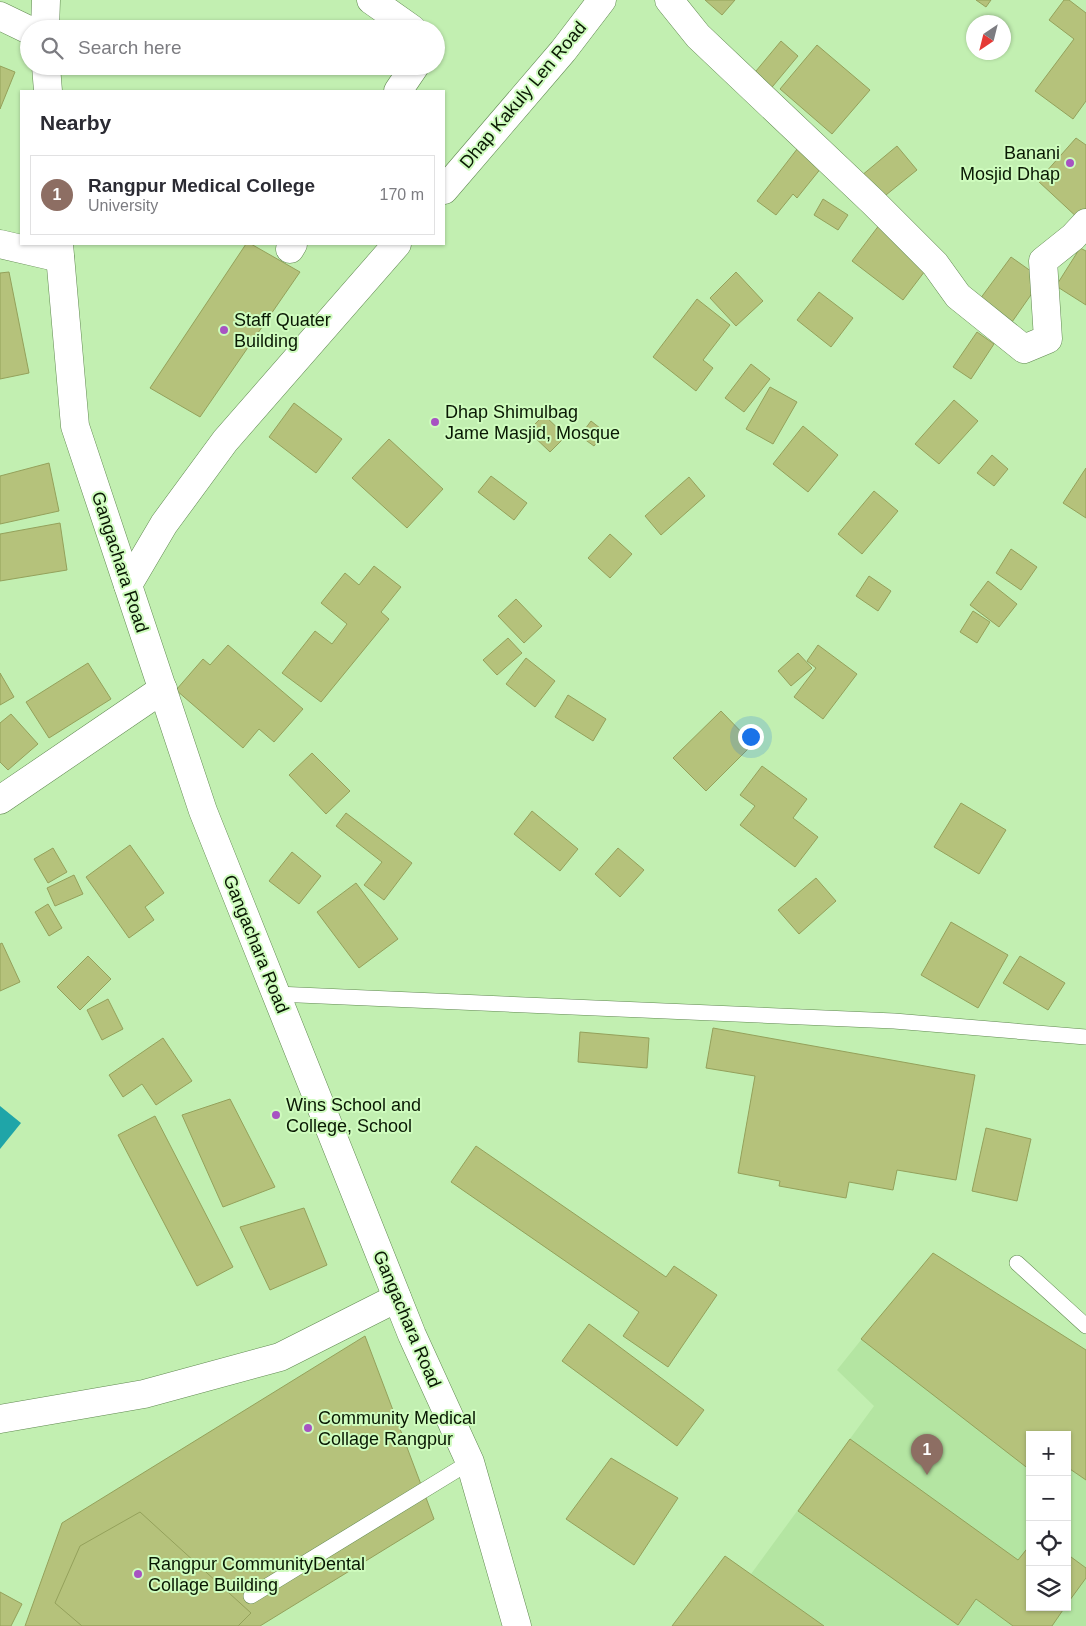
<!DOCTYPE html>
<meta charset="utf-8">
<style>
:root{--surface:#fff;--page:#f7f7f7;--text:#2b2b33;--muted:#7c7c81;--line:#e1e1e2;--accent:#a753c2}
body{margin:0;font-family:Helvetica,sans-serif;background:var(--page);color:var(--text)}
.controls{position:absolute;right:15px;bottom:15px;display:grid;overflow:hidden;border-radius:0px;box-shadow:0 1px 4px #0004}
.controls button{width:45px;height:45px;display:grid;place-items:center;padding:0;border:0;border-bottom:1px solid var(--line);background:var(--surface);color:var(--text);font:25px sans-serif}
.compass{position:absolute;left:966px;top:15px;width:45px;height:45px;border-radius:50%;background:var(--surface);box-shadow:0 1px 4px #0004;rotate:215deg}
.you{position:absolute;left:750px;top:736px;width:18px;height:18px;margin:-12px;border:4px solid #fff;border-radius:50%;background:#1a73e8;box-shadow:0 0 0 8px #1a73e833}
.badge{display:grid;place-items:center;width:32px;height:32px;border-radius:50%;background:var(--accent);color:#fff;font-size:16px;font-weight:700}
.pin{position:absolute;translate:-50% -41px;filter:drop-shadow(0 1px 2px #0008)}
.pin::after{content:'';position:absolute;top:26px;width:18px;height:15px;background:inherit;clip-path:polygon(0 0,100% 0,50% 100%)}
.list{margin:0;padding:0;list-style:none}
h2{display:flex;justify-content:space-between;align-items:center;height:65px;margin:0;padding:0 20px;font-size:21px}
h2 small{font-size:16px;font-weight:400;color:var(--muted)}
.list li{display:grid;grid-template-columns:32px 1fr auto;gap:15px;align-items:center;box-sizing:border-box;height:80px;margin:0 10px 10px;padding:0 10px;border:1px solid var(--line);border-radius:0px}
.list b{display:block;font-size:19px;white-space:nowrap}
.list p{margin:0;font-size:16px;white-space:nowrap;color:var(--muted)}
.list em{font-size:16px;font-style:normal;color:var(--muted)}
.icon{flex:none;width:28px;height:28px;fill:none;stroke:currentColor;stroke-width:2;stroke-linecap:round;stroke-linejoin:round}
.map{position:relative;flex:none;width:1086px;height:1626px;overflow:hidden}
.search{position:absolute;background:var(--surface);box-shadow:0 1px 4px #0004;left:20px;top:20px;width:425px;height:55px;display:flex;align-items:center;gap:12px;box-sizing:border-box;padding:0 18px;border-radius:28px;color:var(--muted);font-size:19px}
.panel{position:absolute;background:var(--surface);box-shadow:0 1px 4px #0004;left:20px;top:90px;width:425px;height:155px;border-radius:0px}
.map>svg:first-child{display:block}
</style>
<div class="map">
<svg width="1086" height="1626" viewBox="0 0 1086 1626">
<rect width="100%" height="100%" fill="#c2efb1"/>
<path fill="#b4e5a2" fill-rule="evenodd" d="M 909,1280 L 937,1299 L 1086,1359 L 1086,1626 L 713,1626 L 874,1406 L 837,1370 ZM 1030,1435 L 1067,1435 L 1067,1607 L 1030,1607 Z"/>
<path fill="#1fa5a8" d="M 0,1106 L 21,1123 L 0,1149 Z"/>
<path fill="#b5c27b" stroke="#94a15b" d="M 705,0 L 735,0 L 722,15 Z
M 976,0 L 991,0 L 986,7 Z
M 1064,0 L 1069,0 L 1086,13 L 1086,101 L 1073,119 L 1035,91 L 1074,39 L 1049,20 Z
M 781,41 L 798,56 L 768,92 L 751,77 Z
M 817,45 L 870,90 L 832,134 L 780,89 Z
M 0,66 L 15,72 L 0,109 Z
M 1076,138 L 1086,145 L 1086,214 L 1080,220 L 1038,181 Z
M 801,144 L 826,162 L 797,198 L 793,194 L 776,215 L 757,201 Z
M 897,146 L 917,170 L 881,199 L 861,176 Z
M 823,199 L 848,215 L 838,230 L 814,215 Z
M 880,224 L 931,263 L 903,300 L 852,261 Z
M 246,244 L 251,244 L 300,272 L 200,417 L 150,388 Z
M 1080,248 L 1086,251 L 1086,305 L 1056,286 Z
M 1011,257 L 1042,279 L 1012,322 L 980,299 Z
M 9,272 L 29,373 L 0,379 L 0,273 Z
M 736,272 L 763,301 L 736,326 L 710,298 Z
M 819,292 L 853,318 L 831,347 L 797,320 Z
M 697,299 L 730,325 L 703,360 L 713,368 L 696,391 L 653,357 Z
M 977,332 L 994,344 L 971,379 L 953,367 Z
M 751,364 L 770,379 L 744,412 L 725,398 Z
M 770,387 L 797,402 L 773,444 L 746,429 Z
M 954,400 L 978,421 L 939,464 L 915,444 Z
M 294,403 L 342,439 L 316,473 L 269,437 Z
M 544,415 L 566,436 L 550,452 L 528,431 Z
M 591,421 L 605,432 L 594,446 L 580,436 Z
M 803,426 L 838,455 L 808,492 L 773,464 Z
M 389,439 L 443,489 L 407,528 L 352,478 Z
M 992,455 L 1008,469 L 994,486 L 977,473 Z
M 49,463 L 59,511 L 0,524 L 0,476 Z
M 1086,468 L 1086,518 L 1063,503 Z
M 491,476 L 527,503 L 514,520 L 478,492 Z
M 689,477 L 705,496 L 661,535 L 645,516 Z
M 874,491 L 898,511 L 862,554 L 838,534 Z
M 60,523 L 67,570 L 0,581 L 0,534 Z
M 610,534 L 632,554 L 610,578 L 588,558 Z
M 1011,549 L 1037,567 L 1021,590 L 996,573 Z
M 374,566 L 401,587 L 381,612 L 389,619 L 321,702 L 282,673 L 315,631 L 332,644 L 347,624 L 321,603 L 345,573 L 359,585 Z
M 869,576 L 891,591 L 878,611 L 856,596 Z
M 988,581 L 1017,604 L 999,627 L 970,605 Z
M 516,599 L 542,626 L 524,643 L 498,616 Z
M 973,611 L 990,622 L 977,643 L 960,632 Z
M 508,638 L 522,653 L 497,675 L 483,660 Z
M 228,645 L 303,709 L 274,742 L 259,729 L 243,748 L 176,690 L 203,659 L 210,665 Z
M 818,645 L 857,674 L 823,719 L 794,697 L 816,668 L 807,661 Z
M 798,653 L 812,668 L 791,686 L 778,671 Z
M 526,658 L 555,681 L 535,707 L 506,684 Z
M 88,663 L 111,699 L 49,738 L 26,702 Z
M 0,673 L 14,697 L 0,705 Z
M 568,695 L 606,719 L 593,741 L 555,717 Z
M 721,711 L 753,744 L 706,791 L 673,758 Z
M 11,714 L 38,744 L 8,770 L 0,762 L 0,723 Z
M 312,753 L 350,791 L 326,814 L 289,775 Z
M 762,766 L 807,799 L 793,818 L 818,837 L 795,867 L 740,825 L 755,806 L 740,795 Z
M 961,803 L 1006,830 L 979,874 L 934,847 Z
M 532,811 L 578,849 L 560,871 L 514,834 Z
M 346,813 L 412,863 L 384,900 L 364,885 L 382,862 L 336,826 Z
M 130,845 L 164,893 L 145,907 L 154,920 L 129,938 L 86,877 Z
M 53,848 L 67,872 L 48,883 L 34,859 Z
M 618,848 L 644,870 L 620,897 L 595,874 Z
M 292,852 L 321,876 L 299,904 L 269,881 Z
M 74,875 L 83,894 L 55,906 L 47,888 Z
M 816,878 L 836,901 L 799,934 L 778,910 Z
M 356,883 L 398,939 L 359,968 L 317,912 Z
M 48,904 L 62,928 L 49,936 L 35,912 Z
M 951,922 L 1008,955 L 978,1008 L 921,975 Z
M 2,943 L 20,982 L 0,991 L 0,944 Z
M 88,956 L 111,979 L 80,1010 L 57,987 Z
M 1020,956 L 1065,983 L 1048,1010 L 1003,983 Z
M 108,999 L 123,1029 L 102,1040 L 87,1010 Z
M 713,1028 L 975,1075 L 956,1180 L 897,1170 L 893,1190 L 849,1182 L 846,1198 L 779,1186 L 780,1181 L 738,1173 L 755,1076 L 706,1068 Z
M 580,1032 L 649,1038 L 647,1068 L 578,1062 Z
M 163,1038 L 192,1081 L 156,1105 L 142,1084 L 123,1097 L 109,1075 Z
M 230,1099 L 275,1187 L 223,1207 L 182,1115 Z
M 155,1116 L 233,1267 L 197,1286 L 118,1135 Z
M 986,1128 L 1031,1139 L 1017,1201 L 972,1191 Z
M 476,1146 L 666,1277 L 674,1266 L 717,1295 L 668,1367 L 623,1336 L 639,1312 L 451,1182 Z
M 304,1208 L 327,1265 L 270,1290 L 240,1227 Z
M 933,1253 L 1086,1350 L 1086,1480 L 1067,1467 L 1067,1435 L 1030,1435 L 1030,1470 L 861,1339 Z
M 589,1324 L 704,1410 L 677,1446 L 562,1361 Z
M 365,1336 L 434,1519 L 260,1626 L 25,1626 L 62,1523 Z
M 850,1439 L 1018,1560 L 1030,1545 L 1030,1607 L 1065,1607 L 1052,1626 L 1013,1626 L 976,1599 L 958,1625 L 798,1511 Z
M 611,1458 L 678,1498 L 634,1565 L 566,1519 Z
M 140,1512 L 251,1613 L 238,1626 L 82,1626 L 55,1603 L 80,1546 Z
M 1067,1554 L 1086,1568 L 1086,1578 L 1067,1604 Z
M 725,1556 L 824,1626 L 672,1626 Z
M 0,1592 L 22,1604 L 11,1626 L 0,1626 Z"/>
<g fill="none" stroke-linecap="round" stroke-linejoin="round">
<defs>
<path id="lane" d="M 276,994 L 894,1021 L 1086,1037
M 1017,1263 L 1086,1326
M 251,1596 L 470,1462"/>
<path id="street" d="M 371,0 L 412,29
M 669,0 L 698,36 L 873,202 L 935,264 L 958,296 L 1024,349 L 1048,339 L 1043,261 L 1073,237 L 1086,223
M 0,16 L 29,30
M 398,91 L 415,66
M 444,190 L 563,51 L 602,0
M 0,244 L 60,258
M 290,249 L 293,244
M 128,585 L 164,524 L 225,441 L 397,244
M 0,800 L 163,689
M 0,1419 L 144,1394 L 280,1357 L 397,1298"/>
<path id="secondary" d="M 45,29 L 46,0
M 46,66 L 48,91
M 59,244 L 75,426 L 203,811 L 412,1335 L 470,1462 L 517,1626"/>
</defs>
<use href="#lane" stroke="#608950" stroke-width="16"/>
<use href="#street" stroke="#608950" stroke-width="29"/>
<use href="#secondary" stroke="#608950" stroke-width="29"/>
<use href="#lane" stroke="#fff" stroke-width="15"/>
<use href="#street" stroke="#fff" stroke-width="28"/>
<use href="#secondary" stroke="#fff" stroke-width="28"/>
</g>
<g fill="#a753c2" stroke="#cffcbe" stroke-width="2">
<circle cx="1070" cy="163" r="5"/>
<circle cx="224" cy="330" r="5"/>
<circle cx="435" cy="422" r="5"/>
<circle cx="276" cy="1115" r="5"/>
<circle cx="308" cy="1428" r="5"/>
<circle cx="138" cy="1574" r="5"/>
</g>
<g text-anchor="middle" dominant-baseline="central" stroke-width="4" stroke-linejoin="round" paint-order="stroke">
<g font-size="18" fill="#091803" stroke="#cffcbe">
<text transform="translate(523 95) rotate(-50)">Dhap Kakuly Len Road</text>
<text transform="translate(120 562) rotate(72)">Gangachara Road</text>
<text transform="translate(256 944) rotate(68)">Gangachara Road</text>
<text transform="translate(407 1319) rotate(67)">Gangachara Road</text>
</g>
<g font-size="18" fill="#091803" stroke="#cffcbe" text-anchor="start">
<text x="1060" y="153" text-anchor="end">Banani<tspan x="1060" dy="21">Mosjid Dhap</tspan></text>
<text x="234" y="320">Staff Quater<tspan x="234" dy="21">Building</tspan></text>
<text x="445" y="412">Dhap Shimulbag<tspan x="445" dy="21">Jame Masjid, Mosque</tspan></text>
<text x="286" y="1105">Wins School and<tspan x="286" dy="21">College, School</tspan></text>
<text x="318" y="1418">Community Medical<tspan x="318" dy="21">Collage Rangpur</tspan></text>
<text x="148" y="1564">Rangpur CommunityDental<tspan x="148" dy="21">Collage Building</tspan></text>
</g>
</g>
</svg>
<div class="controls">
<button>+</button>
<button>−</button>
<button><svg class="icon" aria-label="locate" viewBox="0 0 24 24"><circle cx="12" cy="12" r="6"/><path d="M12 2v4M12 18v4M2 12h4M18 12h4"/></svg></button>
<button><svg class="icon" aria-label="layers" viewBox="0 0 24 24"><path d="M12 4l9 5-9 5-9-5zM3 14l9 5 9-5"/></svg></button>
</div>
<svg class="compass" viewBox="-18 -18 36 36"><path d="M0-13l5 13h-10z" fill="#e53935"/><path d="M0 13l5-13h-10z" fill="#7c7c81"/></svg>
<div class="you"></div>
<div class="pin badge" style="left:927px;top:1475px;background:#8d6e63">1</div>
<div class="search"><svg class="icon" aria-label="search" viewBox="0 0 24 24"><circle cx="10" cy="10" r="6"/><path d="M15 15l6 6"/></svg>Search here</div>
<section class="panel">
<h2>Nearby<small></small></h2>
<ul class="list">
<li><span class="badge" style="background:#8d6e63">1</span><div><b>Rangpur Medical College</b><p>University</p></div><em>170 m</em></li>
</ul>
</section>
</div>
